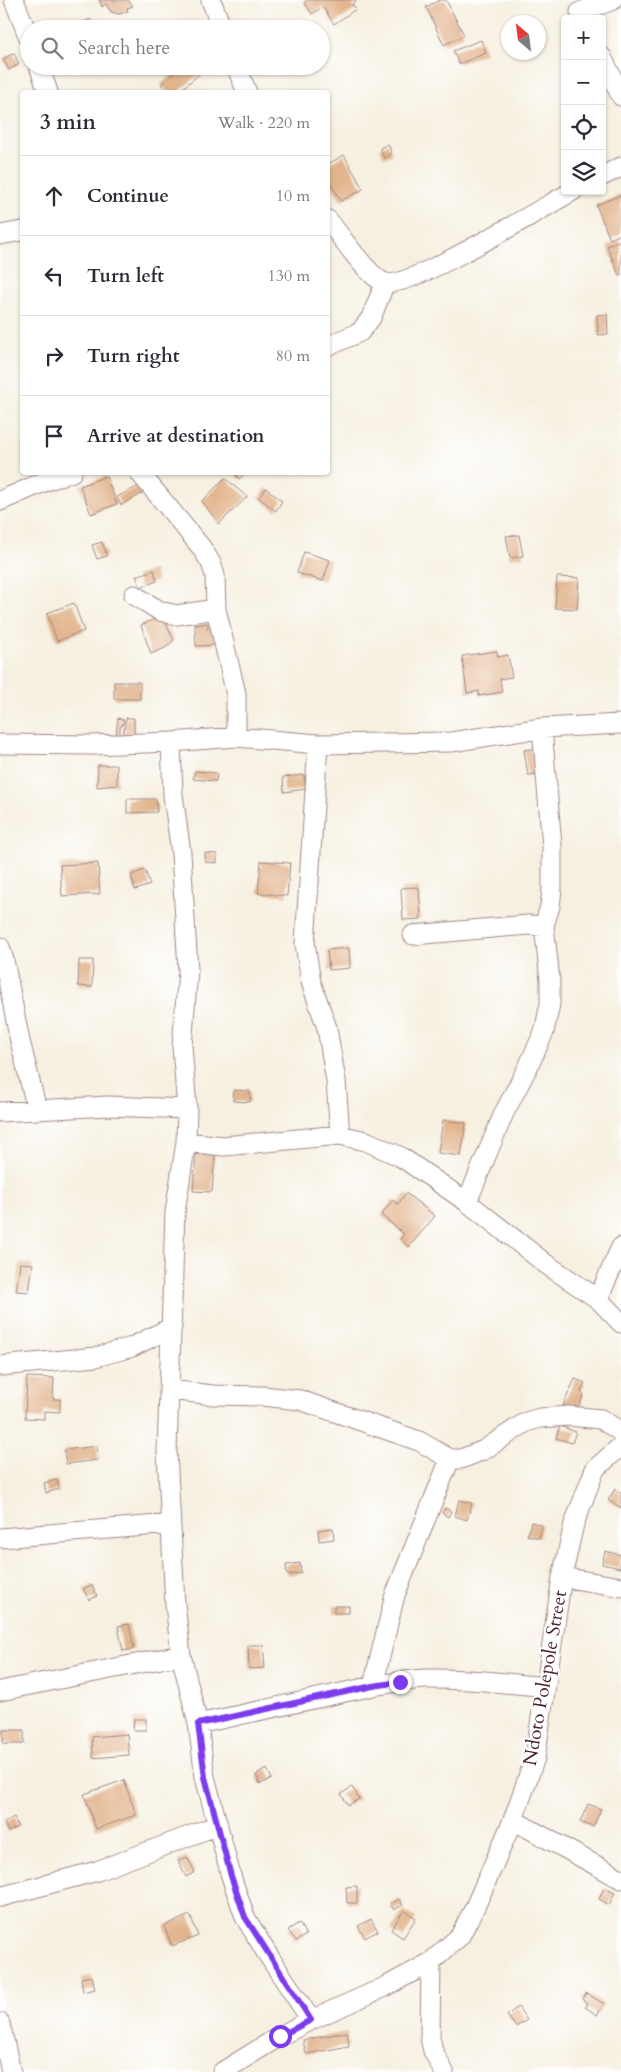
<!DOCTYPE html>
<meta charset="utf-8">
<style>
:root{--surface:#fff;--page:#f2f2f3;--text:#2b2b33;--muted:#7c7c81;--line:#e1e1e2}
body{margin:0;font-family:Cardo,serif;background:var(--page);color:var(--text)}
.controls{position:absolute;right:15px;top:15px;display:grid;overflow:hidden;border-radius:5px;box-shadow:0 1px 4px #0004}
.controls button{width:45px;height:45px;display:grid;place-items:center;padding:0;border:0;border-bottom:1px solid var(--line);background:var(--surface);color:var(--text);font:25px sans-serif}
.compass{position:absolute;left:501px;top:15px;width:45px;height:45px;border-radius:50%;background:var(--surface);box-shadow:0 1px 4px #0004;rotate:332deg}
.stop{position:absolute;width:15px;height:15px;margin:-11px;border:4px solid #7c3aed;border-radius:50%;background:#fff}
.stop.end{background:#7c3aed;border-color:#fff;box-shadow:0 1px 5px #0008}
.list{margin:0;padding:0;list-style:none}
h2{display:flex;justify-content:space-between;align-items:center;height:65px;margin:0;padding:0 20px;font-size:21px}
h2 small{font-size:16px;font-weight:400;color:var(--muted)}
.list li{display:grid;grid-template-columns:32px 1fr auto;gap:15px;align-items:center;box-sizing:border-box;height:80px;padding:0 20px;border-top:1px solid var(--line)}
.list b{display:block;font-size:19px;white-space:nowrap}
.list em{font-size:16px;font-style:normal;color:var(--muted)}
.icon{flex:none;width:28px;height:28px;fill:none;stroke:currentColor;stroke-width:2;stroke-linecap:round;stroke-linejoin:round}
.map{position:relative;flex:none;width:621px;height:2072px;overflow:hidden}
.search{position:absolute;background:var(--surface);box-shadow:0 1px 4px #0004;left:20px;top:20px;width:310px;height:55px;display:flex;align-items:center;gap:12px;box-sizing:border-box;padding:0 18px;border-radius:28px;color:var(--muted);font-size:19px}
.panel{position:absolute;background:var(--surface);box-shadow:0 1px 4px #0004;left:20px;top:90px;width:310px;height:385px;border-radius:5px}
.map>svg:first-child{display:block}
</style>
<div class="map">
<svg width="621" height="2072" viewBox="0 0 621 2072">
<rect width="100%" height="100%" fill="#fff"/>
<filter id="ink" filterUnits="userSpaceOnUse"><feTurbulence type="fractalNoise" baseFrequency=".02" numOctaves="2"/><feDisplacementMap in="SourceGraphic" scale="10" xChannelSelector="R" yChannelSelector="G"/><feConvolveMatrix kernelMatrix="1 2 1 2 8 2 1 2 1" color-interpolation-filters="sRGB"/></filter>
<filter id="wash" filterUnits="userSpaceOnUse"><feTurbulence type="fractalNoise" baseFrequency=".0096" numOctaves="4" result="noise"/><feDisplacementMap in="SourceGraphic" scale="20" xChannelSelector="R" yChannelSelector="G"/><feGaussianBlur stdDeviation="1.12" result="paint"/><feColorMatrix in="noise" values="0 0 0 0 0 0 0 0 0 0 0 0 0 0 0 0 0 1.4 0 .05"/><feComposite in="paint" operator="in"/></filter>
<g filter="url(#wash)">
<rect width="100%" height="100%" fill="#f6f0e0"/>
<g id="blocks">
<path fill="#e2b58e" d="M 99,0 L 128,0 L 133,6 L 127,8 L 128,11 L 119,14 L 111,12 L 106,4 L 102,7 Z
M 307,0 L 357,0 L 352,4 L 356,9 L 334,24 L 323,7 L 312,14 L 304,2 Z
M 440,0 L 446,0 L 464,35 L 444,45 L 426,7 Z
M 90,19 L 97,27 L 95,29 L 71,29 Z
M 481,40 L 486,53 L 459,64 L 453,51 Z
M 14,53 L 19,64 L 9,70 L 3,59 Z
M 182,66 L 209,66 L 178,92 L 168,92 L 161,84 Z
M 388,144 L 392,154 L 384,158 L 380,148 Z
M 344,155 L 363,189 L 341,201 L 328,179 L 330,177 L 328,172 L 328,164 Z
M 621,195 L 621,234 L 610,239 L 596,205 Z
M 621,240 L 621,275 L 619,275 L 607,246 Z
M 607,314 L 608,334 L 598,335 L 597,315 Z
M 234,472 L 247,472 L 239,479 Z
M 106,476 L 117,504 L 91,514 L 80,486 Z
M 225,478 L 247,497 L 219,524 L 202,501 Z
M 143,484 L 147,491 L 121,505 L 117,497 Z
M 266,488 L 282,501 L 276,511 L 259,498 Z
M 519,535 L 523,556 L 510,558 L 506,536 Z
M 102,542 L 107,556 L 97,559 L 92,545 Z
M 304,552 L 330,560 L 323,581 L 297,573 Z
M 154,570 L 157,581 L 140,587 L 136,576 Z
M 557,577 L 579,578 L 577,609 L 555,608 Z
M 74,603 L 84,631 L 57,641 L 47,613 Z
M 162,616 L 174,640 L 165,648 L 151,654 L 141,625 Z
M 208,623 L 207,629 L 214,625 L 217,630 L 214,645 L 196,646 L 195,625 Z
M 497,651 L 498,657 L 508,655 L 512,677 L 500,679 L 502,692 L 479,696 L 479,691 L 467,693 L 462,656 Z
M 114,682 L 140,682 L 140,699 L 114,699 Z
M 118,718 L 124,720 L 122,726 L 120,727 L 120,735 L 116,734 Z
M 126,718 L 134,718 L 134,735 L 123,734 Z
M 539,748 L 542,774 L 528,775 L 524,750 Z
M 98,765 L 117,765 L 117,785 L 97,787 Z
M 195,771 L 217,773 L 216,781 L 193,779 Z
M 304,775 L 306,789 L 284,792 L 283,777 Z
M 127,799 L 156,799 L 157,812 L 127,813 Z
M 205,853 L 217,854 L 217,863 L 205,862 Z
M 261,861 L 290,863 L 287,896 L 258,893 Z
M 98,863 L 100,894 L 62,896 L 60,865 Z
M 145,870 L 150,885 L 135,890 L 131,875 Z
M 419,887 L 421,919 L 403,920 L 401,888 Z
M 349,948 L 350,968 L 329,970 L 327,950 Z
M 79,960 L 93,960 L 92,987 L 78,986 Z
M 234,1090 L 250,1091 L 250,1102 L 233,1101 Z
M 443,1120 L 466,1123 L 461,1156 L 438,1153 Z
M 196,1154 L 215,1155 L 212,1192 L 193,1191 Z
M 406,1193 L 435,1216 L 409,1247 L 400,1239 L 404,1234 L 381,1215 L 393,1200 L 398,1204 Z
M 20,1263 L 33,1264 L 29,1292 L 16,1291 Z
M 27,1377 L 54,1378 L 53,1399 L 60,1399 L 60,1412 L 44,1411 L 44,1419 L 25,1418 Z
M 575,1379 L 585,1383 L 581,1392 L 584,1394 L 577,1411 L 563,1405 Z
M 560,1426 L 576,1432 L 572,1443 L 556,1438 Z
M 97,1446 L 98,1460 L 66,1464 L 64,1450 Z
M 57,1480 L 59,1489 L 46,1493 L 44,1483 Z
M 615,1489 L 621,1493 L 621,1508 L 608,1500 Z
M 459,1500 L 472,1503 L 467,1520 L 455,1516 Z
M 445,1508 L 451,1511 L 448,1517 L 442,1513 Z
M 531,1522 L 542,1525 L 539,1538 L 527,1535 Z
M 333,1528 L 334,1539 L 319,1541 L 318,1530 Z
M 605,1551 L 621,1555 L 620,1568 L 602,1564 Z
M 300,1563 L 301,1573 L 287,1575 L 286,1565 Z
M 92,1585 L 97,1596 L 89,1600 L 83,1589 Z
M 334,1606 L 349,1606 L 349,1613 L 334,1613 Z
M 129,1624 L 134,1649 L 123,1651 L 118,1626 Z
M 248,1645 L 263,1645 L 265,1668 L 249,1669 Z
M 134,1719 L 146,1719 L 146,1730 L 133,1730 Z
M 3,1730 L 24,1730 L 24,1744 L 3,1744 Z
M 127,1734 L 129,1755 L 93,1758 L 92,1737 Z
M 267,1769 L 272,1779 L 260,1784 L 256,1775 Z
M 124,1780 L 136,1815 L 96,1829 L 84,1794 Z
M 352,1787 L 359,1799 L 348,1805 L 341,1794 Z
M 588,1804 L 601,1809 L 593,1827 L 580,1822 Z
M 14,1817 L 18,1827 L 8,1832 L 4,1823 Z
M 187,1857 L 195,1872 L 186,1877 L 178,1861 Z
M 357,1886 L 357,1903 L 347,1903 L 346,1887 Z
M 604,1888 L 615,1893 L 609,1905 L 599,1899 Z
M 399,1899 L 403,1905 L 394,1910 L 390,1904 Z
M 404,1910 L 416,1918 L 403,1938 L 391,1930 Z
M 190,1915 L 198,1936 L 172,1946 L 164,1926 Z
M 371,1919 L 378,1931 L 365,1938 L 358,1926 Z
M 299,1923 L 306,1935 L 296,1941 L 288,1930 Z
M 92,1976 L 95,1989 L 83,1992 L 81,1978 Z
M 586,1993 L 604,2004 L 597,2015 L 585,2007 L 587,2003 L 582,1999 Z
M 518,2007 L 527,2020 L 516,2027 L 507,2015 Z
M 347,2032 L 349,2046 L 306,2054 L 303,2040 Z"/>
</g>
</g>
<g filter="url(#ink)">
<use href="#blocks" fill-opacity="0" stroke="#a08886" stroke-width="1"/>
<g fill="none" stroke-linecap="round" stroke-linejoin="round">
<defs>
<path id="street" d="M 14,0 L 29,38
M 211,0 L 222,29
M 580,12 L 613,0
M 602,57 L 621,96
M 39,66 L 48,92
M 236,66 L 247,92
M 602,176 L 621,167
M 328,220 C 341,236 366,274 383,282 C 404,293 545,206 573,191
M 0,235 L 22,231
M 328,346 L 360,332 L 371,318 L 385,283
M 139,472 L 201,547 L 211,563 L 215,575 L 216,609 L 236,694 L 236,737
M 0,501 L 46,481 L 72,472
M 134,595 L 160,611 L 176,615 L 216,609
M 171,742 L 173,795 L 181,853 L 188,970 L 182,1046 L 187,1109 L 186,1142 L 175,1212 L 167,1452 L 175,1604 L 181,1655 L 198,1724 L 205,1777 L 231,1876 L 245,1917 L 266,1952 L 311,2020
M 0,744 L 92,745 L 171,742 L 236,737 L 318,744 L 451,742 L 542,728 L 621,724
M 318,744 L 305,943 L 311,982 L 327,1028 L 336,1081 L 340,1135
M 413,935 L 528,925 L 544,926
M 0,947 L 4,960 L 20,1041 L 37,1110
M 0,1112 L 108,1106 L 187,1109
M 186,1142 L 224,1146 L 340,1135 L 366,1141 L 401,1157 L 467,1202 L 546,1264 L 598,1299 L 621,1323
M 467,1202 L 504,1113 L 528,1067 L 544,1032 L 550,1004 L 550,980 L 544,926 L 550,906 L 552,889 L 552,846 L 542,728
M 598,1299 L 621,1247
M 0,1366 L 96,1357 L 132,1347 L 172,1327
M 169,1390 L 213,1395 L 262,1396 L 300,1400 L 419,1441 L 450,1459 L 461,1459 L 484,1450 L 526,1422 L 540,1418 L 569,1416 L 601,1419 L 621,1432
M 0,1538 L 170,1524
M 562,1577 L 621,1587
M 373,1686 L 395,1595 L 450,1459
M 0,1691 L 181,1655
M 198,1724 L 373,1686 C 390,1683 408,1680 426,1679 C 466,1678 505,1683 545,1687
M 513,1820 L 621,1879
M 0,1897 L 97,1871 L 218,1825
M 431,1962 L 430,2037 L 433,2051 L 444,2072
M 0,2023 L 11,2072
M 222,2072 L 280,2036 L 311,2020 L 385,1987 L 431,1962 L 460,1936 L 475,1907 L 513,1820 L 535,1758 L 562,1577 L 574,1524 L 595,1469 L 621,1446"/>
</defs>
<use href="#street" stroke="#a08886" stroke-width="21"/>
<use href="#street" stroke="#fff" stroke-width="19"/>
</g>
</g>
<g fill="none" stroke-linecap="round" stroke-linejoin="round" filter="url(#ink)">
<path stroke="#7c3aed" stroke-width="6" d="M 280,2036 L 311,2020 L 245,1917 L 231,1876 L 205,1777 L 198,1724 L 373,1686 L 400,1682"/>
</g>
<g text-anchor="middle" dominant-baseline="central" stroke-width="4.5" stroke-linejoin="round" paint-order="stroke">
<g font-size="19" fill="#4a1f2b" stroke="#fff">
<text transform="translate(545 1678) rotate(-80)">Ndoto Polepole Street</text>
</g>
</g>
</svg>
<div class="controls">
<button>+</button>
<button>−</button>
<button><svg class="icon" aria-label="locate" viewBox="0 0 24 24"><circle cx="12" cy="12" r="6"/><path d="M12 2v4M12 18v4M2 12h4M18 12h4"/></svg></button>
<button><svg class="icon" aria-label="layers" viewBox="0 0 24 24"><path d="M12 4l9 5-9 5-9-5zM3 14l9 5 9-5"/></svg></button>
</div>
<svg class="compass" viewBox="-18 -18 36 36"><path d="M0-13l5 13h-10z" fill="#e53935"/><path d="M0 13l5-13h-10z" fill="#7c7c81"/></svg>
<div class="stop" style="left:280px;top:2036px"></div>
<div class="stop end" style="left:400px;top:1682px"></div>
<div class="search"><svg class="icon" aria-label="search" viewBox="0 0 24 24"><circle cx="10" cy="10" r="6"/><path d="M15 15l6 6"/></svg>Search here</div>
<section class="panel">
<h2>3 min<small>Walk · 220 m</small></h2>
<ul class="list">
<li><svg class="icon" aria-label="ahead" viewBox="0 0 24 24"><path d="M12 20V5M6 11l6-6 6 6"/></svg><div><b>Continue</b></div><em>10 m</em></li>
<li><svg class="icon" aria-label="left" viewBox="0 0 24 24"><path d="M17 20v-9H6M10 6l-5 5 5 5"/></svg><div><b>Turn left</b></div><em>130 m</em></li>
<li><svg class="icon" aria-label="right" viewBox="0 0 24 24"><path d="M7 20v-9h11M14 6l5 5-5 5"/></svg><div><b>Turn right</b></div><em>80 m</em></li>
<li><svg class="icon" aria-label="arrive" viewBox="0 0 24 24"><path d="M6 21V4h12l-3 4 3 4H6"/></svg><div><b>Arrive at destination</b></div></li>
</ul>
</section>
</div>
